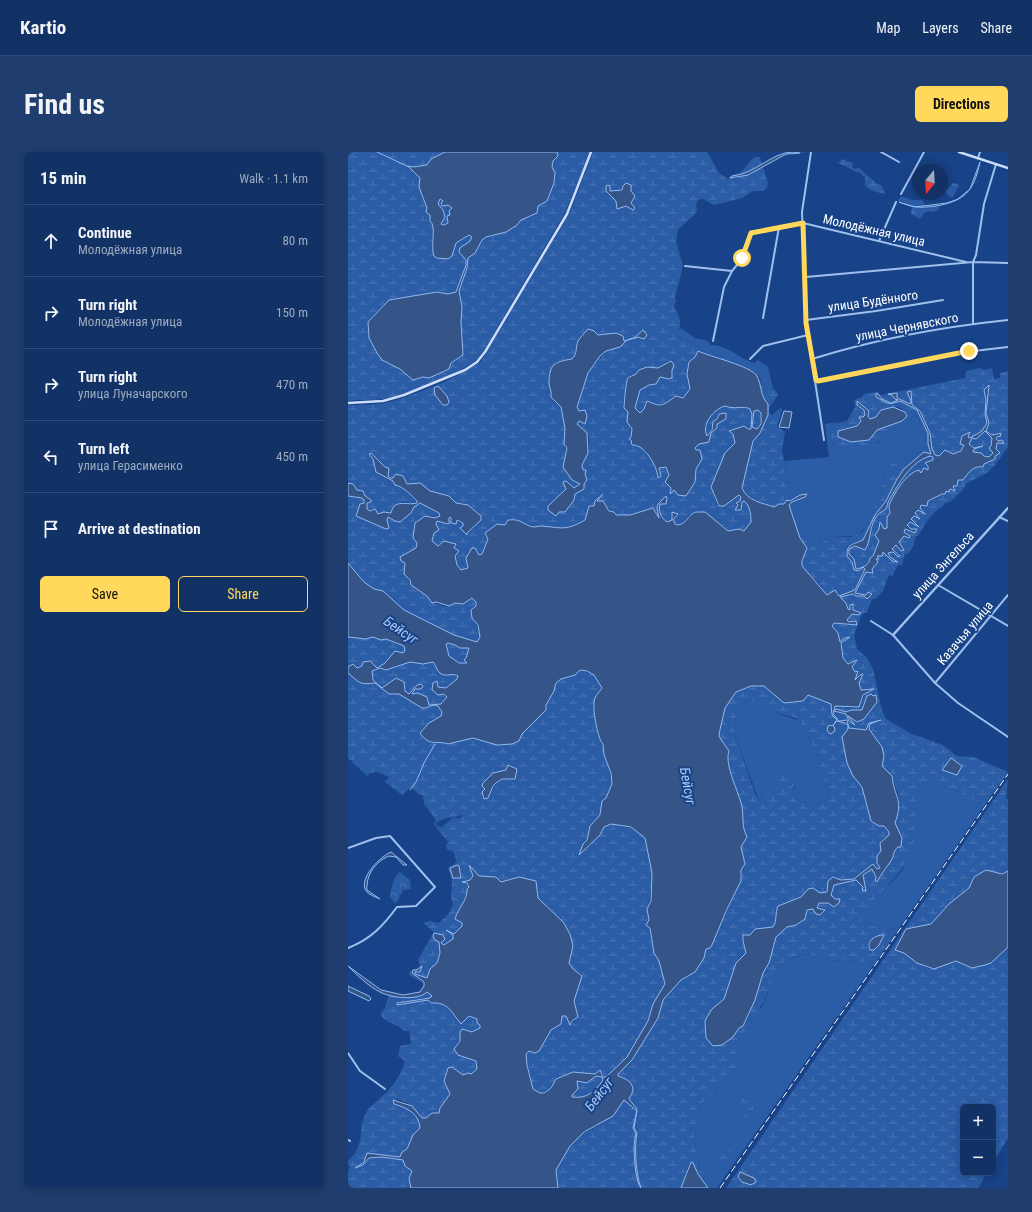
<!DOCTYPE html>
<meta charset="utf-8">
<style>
:root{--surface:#123266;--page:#1f3e6f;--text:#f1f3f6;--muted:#9caabf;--line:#314d7a;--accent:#ffd85c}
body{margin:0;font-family:"Roboto Condensed",sans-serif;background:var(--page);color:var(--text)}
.controls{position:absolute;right:12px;bottom:12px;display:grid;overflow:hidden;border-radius:6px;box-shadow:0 2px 10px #0003}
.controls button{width:36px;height:36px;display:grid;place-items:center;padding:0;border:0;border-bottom:1px solid var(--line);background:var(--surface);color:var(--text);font:20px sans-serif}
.compass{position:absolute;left:564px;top:12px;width:36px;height:36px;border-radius:50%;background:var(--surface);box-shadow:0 2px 10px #0003;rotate:198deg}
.stop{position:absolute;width:12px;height:12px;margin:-9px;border:3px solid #ffd85c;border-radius:50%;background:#fff}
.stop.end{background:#ffd85c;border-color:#fff;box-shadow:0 1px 4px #0008}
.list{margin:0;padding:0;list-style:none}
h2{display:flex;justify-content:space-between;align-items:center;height:52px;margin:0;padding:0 16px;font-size:17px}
h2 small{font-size:13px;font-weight:400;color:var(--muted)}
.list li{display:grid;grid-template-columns:26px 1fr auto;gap:12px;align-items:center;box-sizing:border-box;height:72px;padding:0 16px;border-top:1px solid var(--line)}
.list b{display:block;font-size:15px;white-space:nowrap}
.list p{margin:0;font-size:13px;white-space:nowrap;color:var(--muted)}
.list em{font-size:13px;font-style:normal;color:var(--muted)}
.actions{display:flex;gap:8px;padding:12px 16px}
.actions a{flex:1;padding:9px 0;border:1px solid var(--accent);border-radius:6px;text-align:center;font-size:14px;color:var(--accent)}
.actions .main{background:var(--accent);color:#111}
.icon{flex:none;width:22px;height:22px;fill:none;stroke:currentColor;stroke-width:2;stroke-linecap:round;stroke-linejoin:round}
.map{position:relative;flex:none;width:660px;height:1036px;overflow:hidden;border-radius:6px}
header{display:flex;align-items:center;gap:24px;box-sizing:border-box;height:56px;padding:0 20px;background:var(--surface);border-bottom:1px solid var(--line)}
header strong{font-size:19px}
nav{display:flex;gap:22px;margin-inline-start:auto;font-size:14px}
.intro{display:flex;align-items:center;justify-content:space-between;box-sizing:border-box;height:96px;padding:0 24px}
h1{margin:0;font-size:28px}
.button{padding:10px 18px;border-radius:6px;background:var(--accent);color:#111;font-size:14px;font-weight:700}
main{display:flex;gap:24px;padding:0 24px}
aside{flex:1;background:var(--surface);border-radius:6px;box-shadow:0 2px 10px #0003}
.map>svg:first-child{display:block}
</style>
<header>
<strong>Kartio</strong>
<nav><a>Map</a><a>Layers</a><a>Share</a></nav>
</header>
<div class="intro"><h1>Find us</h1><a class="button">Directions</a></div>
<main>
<aside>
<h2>15 min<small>Walk · 1.1 km</small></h2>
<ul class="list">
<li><svg class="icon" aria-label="ahead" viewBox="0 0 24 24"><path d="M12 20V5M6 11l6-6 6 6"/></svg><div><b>Continue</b><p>Молодёжная улица</p></div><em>80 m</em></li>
<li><svg class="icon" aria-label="right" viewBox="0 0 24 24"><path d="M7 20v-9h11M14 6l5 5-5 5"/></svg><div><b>Turn right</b><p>Молодёжная улица</p></div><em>150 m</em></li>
<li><svg class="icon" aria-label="right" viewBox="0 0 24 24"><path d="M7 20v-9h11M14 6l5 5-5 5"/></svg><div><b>Turn right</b><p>улица Луначарского</p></div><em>470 m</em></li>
<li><svg class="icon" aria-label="left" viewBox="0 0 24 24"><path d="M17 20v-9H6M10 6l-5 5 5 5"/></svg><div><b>Turn left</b><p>улица Герасименко</p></div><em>450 m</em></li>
<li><svg class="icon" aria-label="arrive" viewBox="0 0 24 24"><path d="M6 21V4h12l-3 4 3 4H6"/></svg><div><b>Arrive at destination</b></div></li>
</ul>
<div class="actions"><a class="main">Save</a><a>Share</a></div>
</aside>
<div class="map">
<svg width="660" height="1036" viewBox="0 0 660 1036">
<defs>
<pattern id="forest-crowns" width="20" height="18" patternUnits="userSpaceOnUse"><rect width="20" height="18" fill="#2b5ca6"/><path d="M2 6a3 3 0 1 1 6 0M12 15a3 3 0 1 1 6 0" fill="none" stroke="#4b74b3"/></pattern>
<pattern id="wetland-marsh" width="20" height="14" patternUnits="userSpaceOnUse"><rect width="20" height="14" fill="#2b5ca6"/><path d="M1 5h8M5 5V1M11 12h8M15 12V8" fill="none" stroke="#4b74b3"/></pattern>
</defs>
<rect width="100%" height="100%" fill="#184388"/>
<path fill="#2b5ca6" d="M 553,44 L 564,48 L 574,48 L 578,54 L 567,55 L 553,49 L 549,50 Z
M 333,176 L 347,186 L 360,189 L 362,193 C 379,192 391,207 407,211 L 410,208 L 420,215 L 425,236 L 423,236 L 416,241 L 415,234 L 411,224 L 371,204 L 352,198 L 345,190 L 338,189 L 330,184 L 329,181 Z
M 566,262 L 569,263 L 577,281 L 578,295 L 561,308 L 545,310 L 541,313 L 538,318 L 532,343 L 518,375 L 508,384 L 483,384 L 470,393 L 462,394 L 450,375 L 443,352 L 447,350 L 442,346 L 436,309 L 481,305 L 477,272 L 490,270 C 480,279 481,285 487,296 L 530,291 L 548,277 L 558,274 Z
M 402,548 L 426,560 L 452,569 L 469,601 L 474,623 L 481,641 L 477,650 C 466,654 451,651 443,642 L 447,634 L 428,632 L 428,638 L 426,641 L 418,641 L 411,648 L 386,581 C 386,568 389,553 402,548 Z
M 9,604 L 21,609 L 22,621 L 19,624 L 3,609 L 5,609 Z
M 576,632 C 598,631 619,643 636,654 L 550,778 L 520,773 L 514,770 C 514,753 546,731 555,717 C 568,695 568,664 568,639 L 571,634 Z
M 459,802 L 482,808 L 527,811 L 369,1036 L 352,1017 L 346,985 L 350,960 L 354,951 L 386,920 L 390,913 L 388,898 L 404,870 L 411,865 C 412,854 417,849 421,839 C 423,835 423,831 424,827 C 429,811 445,806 459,802 Z"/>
<path fill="url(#forest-crowns)" d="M 52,720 L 62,728 L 63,737 L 55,738 L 49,750 L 47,751 L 42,745 C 43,736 46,724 52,720 Z"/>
<path fill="url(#wetland-marsh)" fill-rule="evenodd" d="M 0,0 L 97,0 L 82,9 L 79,13 L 65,15 L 61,14 L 72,26 L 71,35 L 86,76 L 84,87 L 85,93 L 100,107 L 104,104 L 108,91 L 121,83 L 124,85 L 117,105 C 120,112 111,135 107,141 L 100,142 L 89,140 L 41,148 L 25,164 L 20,173 L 20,183 L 37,210 L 52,217 L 61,225 L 68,228 L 75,225 L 86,224 L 101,217 L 103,212 L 115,203 L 113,170 L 114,155 L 111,139 L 121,104 L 125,103 L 134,88 L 138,85 L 161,78 L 173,68 L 186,63 L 190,54 L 199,49 L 206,31 L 207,21 L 204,15 L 205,9 L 210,4 L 209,0 L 242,0 L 217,61 L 132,205 C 118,219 54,245 34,247 C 23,249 11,247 0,249 Z
M 245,0 L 359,0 L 371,21 L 380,27 C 383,21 389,23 394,19 C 399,14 401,8 408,5 L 412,5 L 414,12 L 438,0 L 460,0 L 438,3 L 415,15 L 420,31 L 419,36 L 415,39 L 405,39 L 394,46 L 366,53 L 355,47 L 350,48 L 348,53 L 349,60 L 330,78 L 328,89 L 335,114 L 327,145 L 328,150 L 326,154 C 330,163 336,172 329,181 L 330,184 L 338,189 L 345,190 L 352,198 L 371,204 L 407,220 L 415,234 L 416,241 L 423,235 L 429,240 L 430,243 L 421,256 L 421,261 L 424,263 L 432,256 L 434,257 L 429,275 L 437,280 L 434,298 L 442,346 L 457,340 L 460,342 L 458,345 L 443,352 L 450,375 L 462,394 L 470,393 L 483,384 L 503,385 L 514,380 L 518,375 L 532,343 L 538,318 L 541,313 L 545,310 L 561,308 L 578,295 L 577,281 L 569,263 L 566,262 L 558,274 C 547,278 540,284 530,290 C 518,297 504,297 490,298 L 487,296 C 479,280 480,272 499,269 L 507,255 L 506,248 L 514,245 L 516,242 L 530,240 L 533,243 L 617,226 L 618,219 L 632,216 L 636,218 L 644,216 L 646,227 L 652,226 L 652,221 L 660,219 L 660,295 L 647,313 L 639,321 L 619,331 L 614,339 L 602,350 L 597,351 C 594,356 589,357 585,362 C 579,368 575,376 570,384 L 568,384 L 566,392 L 560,402 L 557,402 L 554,413 L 550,413 L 544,424 L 541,423 L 535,439 L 527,447 L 524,447 L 519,460 L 514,462 L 506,483 L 509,497 L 519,506 L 525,517 L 534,558 L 538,567 L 564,582 L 595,593 L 609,604 L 626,605 L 660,620 L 636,654 C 619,644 591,627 571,634 L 568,639 C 568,660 569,689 559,709 C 551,725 514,756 514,770 L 520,773 L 550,778 L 527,811 L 482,808 L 459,802 L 450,804 L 436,811 L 429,818 L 425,826 L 422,837 L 412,855 L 413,860 L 411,865 L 404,870 L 389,898 L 390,913 L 386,920 L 354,951 L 350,960 L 346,985 L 352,1017 L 369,1036 L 360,1036 L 350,1022 L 345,1011 L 341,1012 L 333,1036 L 293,1036 C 289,1026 285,991 289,981 L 286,976 L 289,957 L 281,947 C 282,944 285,941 285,937 C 284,929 276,926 269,924 L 274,917 L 284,908 L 310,866 L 315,848 L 333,828 L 347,820 L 356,806 L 358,797 L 362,796 L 364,793 L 394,725 L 393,718 L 397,712 L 393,695 L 399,685 C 393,675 396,665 394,654 C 390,640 376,613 381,599 C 379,595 372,589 371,584 C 371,581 372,578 373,575 C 374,555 387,532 410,533 C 431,534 431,566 460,543 L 483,552 L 484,563 L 489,568 L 482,573 L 486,575 L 487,570 L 497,571 L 500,573 L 500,577 L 494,585 L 498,606 L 510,631 L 514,635 L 523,669 L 536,674 L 541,680 L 541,683 L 533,689 L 533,699 L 529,711 L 532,716 L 529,717 L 527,713 C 516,718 500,737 488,725 L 479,740 L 472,741 L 467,738 L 457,740 L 453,745 L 433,752 L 425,775 L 412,776 L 402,783 L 396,782 L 394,789 L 398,801 L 388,811 L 376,847 L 364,857 L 357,869 L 357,882 L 360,889 L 377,891 L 391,875 L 395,874 L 401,864 L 415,821 L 421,811 L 428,785 L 439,775 L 451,770 L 459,758 L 470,756 L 469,753 L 476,750 L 483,752 L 489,747 L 485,746 L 483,743 L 486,733 L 508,728 L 515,735 L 514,738 L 517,734 L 515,723 L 524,717 L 528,727 L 530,728 L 532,721 L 544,704 L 545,699 L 553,692 C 553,680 548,679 547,671 C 546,666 550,658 551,652 C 552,638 542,624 534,614 C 536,591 529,595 521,577 L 522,572 L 531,570 L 533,567 L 521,571 L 518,578 L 501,576 L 499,569 C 492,568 487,568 484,561 L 487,554 L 504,556 L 512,553 L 519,538 L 513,538 L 511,531 L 515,523 L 512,523 L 509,528 L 507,527 L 504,514 L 509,509 L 500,512 L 495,506 L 493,493 L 499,485 L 492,490 L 490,481 L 484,474 L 486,471 L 502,473 L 507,470 L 500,469 L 499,466 L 504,461 L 510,462 L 505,458 L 506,453 L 501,458 L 498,451 L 492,445 L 504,442 L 517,445 L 518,443 L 507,441 L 516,422 L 519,419 L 525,421 L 524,418 L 529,410 L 529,404 L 535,400 L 541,407 L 548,411 L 540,401 L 543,399 L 548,403 L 552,402 L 544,397 L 548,393 L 553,398 L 551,390 L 556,384 L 558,384 L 556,380 L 557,377 L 566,380 L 559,374 L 561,370 L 570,375 L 571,373 L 563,369 L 563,367 L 566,364 L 572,366 L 567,361 L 570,358 L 577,361 L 572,356 L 573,353 L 578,354 L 580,349 L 583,349 L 602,337 L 607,338 L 605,334 L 609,334 L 608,331 L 610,328 L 615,328 C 619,321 626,314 635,315 L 637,311 L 647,307 L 647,304 L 651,301 L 648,297 L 649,291 L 655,291 L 649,288 L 651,280 L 644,284 L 640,281 L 644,286 L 642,295 L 645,300 L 641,305 L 632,301 L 626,301 L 625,298 L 629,296 L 621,292 L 624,286 L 628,287 L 636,279 L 640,281 L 638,277 L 641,271 L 638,261 L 640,242 L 637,243 L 637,262 L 639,271 L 634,279 L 622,286 L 618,283 L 614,284 L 612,291 L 616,293 L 613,299 L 605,302 L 597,298 L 591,304 L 587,303 L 584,297 L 582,281 L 572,259 L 564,253 L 563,242 L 560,239 L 563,250 L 562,252 L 549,246 L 548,241 L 540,243 L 544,243 L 547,248 L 550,248 C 542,254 537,248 530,245 C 539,251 542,253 552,249 L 570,259 L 580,281 L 580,292 L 583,302 L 583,303 L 576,300 L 556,317 L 549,327 L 538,349 L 527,363 L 515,388 L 504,391 L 499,403 L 504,410 L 506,418 L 512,418 L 515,415 L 517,417 L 506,439 L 491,444 L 490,440 L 482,443 L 477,442 L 472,433 L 454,414 L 454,409 L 459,396 L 452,386 L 441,353 L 444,350 L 457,345 L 445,346 L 442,349 L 440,348 L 436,352 L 431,352 L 426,355 L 405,347 L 396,340 L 394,331 L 405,289 L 412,281 L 420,263 L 420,252 C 412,244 414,234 409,225 C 405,218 360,200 352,201 C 347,203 345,208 341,210 L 339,224 L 342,237 L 337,245 L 328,244 C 318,252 312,256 299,249 L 296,257 L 292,261 L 287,256 L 292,238 L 309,230 L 312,225 L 322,227 L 324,216 L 321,209 L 311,216 L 292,217 L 288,222 L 281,224 L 275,249 L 276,256 L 280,259 C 278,273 284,272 283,285 L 281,287 L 289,294 L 292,294 L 304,308 L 308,319 L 313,324 L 311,317 L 315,314 L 318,315 L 321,323 L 318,331 L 323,336 L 322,341 L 326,338 L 332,343 L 338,344 L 347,330 L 348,317 L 354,307 L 352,298 L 348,298 L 347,296 L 351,292 C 365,287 358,289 366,277 L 369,276 L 369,272 L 377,268 L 378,261 L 371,261 C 368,269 362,275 361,284 L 358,284 C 355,271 365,257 377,254 C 387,258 395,253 402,257 L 404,262 L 403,277 L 394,274 L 385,277 L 382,281 L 385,282 L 387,291 L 379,299 L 363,335 L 369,353 L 373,355 L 391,343 L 393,344 L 392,349 L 388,351 L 390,357 L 394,357 L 395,349 L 399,350 C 403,359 407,373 396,379 L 391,377 L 380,379 L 376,374 L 373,374 L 354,360 C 349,361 344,361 341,364 C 336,369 335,375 327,372 L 325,368 L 330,363 L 329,361 L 323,361 L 324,368 L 319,370 C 313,366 310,359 311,352 L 314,351 L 317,353 L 319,350 L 316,345 L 315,349 L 310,352 C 310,357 313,362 311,366 L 305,356 L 282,363 L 270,363 L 249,349 L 254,344 L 248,349 L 246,354 L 242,353 L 237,368 C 221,377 211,377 194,374 C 191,374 188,375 185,374 C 176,372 170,367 161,367 L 157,373 L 149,372 L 137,382 L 140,387 L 134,402 L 131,403 L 124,396 L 119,403 L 120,416 L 113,418 L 109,413 L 107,404 L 111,399 L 106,396 L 107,392 L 94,390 L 89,394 L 84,391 L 86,381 L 90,377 L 88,371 L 90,369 L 100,372 L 100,367 L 103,365 L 102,369 L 109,368 L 111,371 L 115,371 L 117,383 L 124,377 L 133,364 C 125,356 120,351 108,351 L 104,346 L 82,339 L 70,331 L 59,332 L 55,324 L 48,322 L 45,326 L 42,326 L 40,324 L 41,320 L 33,310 L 23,301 L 21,302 L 25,307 L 27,318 L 45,329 L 49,334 L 53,334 L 69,350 L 64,352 C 50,346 48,355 41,362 L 30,362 L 25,357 L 22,359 L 19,358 L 19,351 L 21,351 L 21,346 L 17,344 L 16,341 L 9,338 L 5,332 L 0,331 L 0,253 C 12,253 25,253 37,251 C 58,247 120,222 134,208 L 222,60 ZM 436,1 L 451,2 C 426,2 408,22 384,27 L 387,24 L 398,22 ZM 278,33 L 282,37 L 286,47 L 283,51 L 287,56 L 283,57 C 279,53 275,54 270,57 L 268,56 L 268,49 L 259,41 L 262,34 L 262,39 C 273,42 271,36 278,33 ZM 242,177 L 250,183 L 268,181 L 274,184 L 275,189 L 286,186 L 294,178 L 294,187 L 290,185 L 279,188 L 264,197 L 258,199 L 243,216 L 229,251 L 234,271 L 231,269 L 229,272 C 232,275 234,276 237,279 C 246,288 238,304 234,313 L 239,329 L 236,332 L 236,337 L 227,342 C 225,354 216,359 206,362 L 200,358 L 201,352 L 217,339 L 220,331 L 226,336 L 232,332 L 218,321 L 217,276 L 213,255 L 205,249 L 202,237 L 204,216 L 210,209 L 222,208 L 226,205 L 233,184 ZM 510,250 L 516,255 L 523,267 C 533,265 550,243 559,264 L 554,269 L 531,276 L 514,289 L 503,290 L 493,277 L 509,274 L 513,269 L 511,265 L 517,265 L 516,258 L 509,253 ZM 523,542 L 525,544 L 529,544 C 529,552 518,568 509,570 L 500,564 L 506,573 L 501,569 L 498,562 L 488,557 L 498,560 L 503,558 L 513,559 ZM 402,548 L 426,560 L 445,565 L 452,569 L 469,601 L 474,623 L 481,641 L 477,650 C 466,654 451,651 443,642 C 449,630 445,622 431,621 C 427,627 430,635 426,641 L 418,641 L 411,648 L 407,641 L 386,581 C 386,568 389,553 402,548 ZM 604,606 L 614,614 L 609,623 L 594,619 ZM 534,783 L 535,786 L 528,796 L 522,798 L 520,794 L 522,788 Z
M 494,7 L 505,11 L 504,16 L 508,17 L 510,15 L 528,31 L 533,33 L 537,42 L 525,39 L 517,34 L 517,25 L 512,21 L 516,23 L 490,11 Z
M 605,31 L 610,32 L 611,34 L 604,46 L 599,43 L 598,39 Z
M 90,48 L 95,49 L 93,52 L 95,54 L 100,53 L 104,56 L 102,63 L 99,65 L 101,67 L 99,73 L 93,72 C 97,64 96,59 90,52 Z
M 592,53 L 589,59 L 577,60 L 572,67 L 563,62 L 564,55 Z
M 407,258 L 412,259 L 412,275 L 409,277 L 404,275 L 405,259 Z
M 582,304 L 586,306 L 584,310 L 578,310 L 580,318 L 573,321 L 570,318 C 561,321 541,346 541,357 C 541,359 542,361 542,363 L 539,365 L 539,376 L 536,377 L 531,372 L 531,377 L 528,381 C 529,383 532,387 531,390 C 528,402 521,415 508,417 L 506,407 L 501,402 L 501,397 L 507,394 L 517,398 L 518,396 L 526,369 L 529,362 L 537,357 L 547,337 L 561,318 L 575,307 Z
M 0,344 L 15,347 L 17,351 L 12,352 L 11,356 L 13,366 L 38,377 L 41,376 L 39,368 L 40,365 L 52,370 L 63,361 L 66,354 L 72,351 L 91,362 L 91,365 L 81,364 L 68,369 L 65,386 L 69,391 L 68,396 L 52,406 L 53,409 L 57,411 L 56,419 L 63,433 L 79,444 L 83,450 L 98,455 L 107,451 L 115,452 L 121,447 L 126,447 L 128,452 L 123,458 C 127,467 129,476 133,486 L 130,490 L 106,483 L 56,458 L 35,439 L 26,437 L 16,430 L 0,411 Z
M 0,485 L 18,487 L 25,485 L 33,488 L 38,487 L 56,494 L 57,499 L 55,501 L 51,500 C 41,503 38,512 29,516 L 22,509 L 15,510 L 14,514 L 9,516 L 5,514 L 0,515 Z
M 100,491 L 107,493 L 112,496 L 121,496 L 119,511 L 112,511 L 101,504 L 98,492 Z
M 62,510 L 75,512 L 85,510 L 92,521 L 110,524 L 109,527 L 98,536 L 90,535 L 90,531 L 86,533 L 84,538 L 99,545 L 93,552 L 81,553 L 79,545 L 70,541 L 64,542 L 67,537 L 73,536 L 74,532 L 69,533 L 61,542 L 58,540 L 55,529 L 48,526 L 34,536 L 25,528 L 24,519 L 32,516 L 38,518 Z
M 234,518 L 246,523 L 253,534 C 253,540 247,544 246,551 C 245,558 250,588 255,592 L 264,632 L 258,646 L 254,649 L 252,663 L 244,672 L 234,697 C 248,696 250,672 264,672 C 268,672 272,675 276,675 C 285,676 290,679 297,686 C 299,698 304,709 304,722 C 304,738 299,753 301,768 L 299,770 L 302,776 L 306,801 L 311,809 L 317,832 L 305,852 L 300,869 L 279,905 L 258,925 L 255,925 L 255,921 L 251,919 L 247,922 L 225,920 L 217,924 L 210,925 L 200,938 L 192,941 L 183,936 L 183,925 L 179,913 L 178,902 L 181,899 L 184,901 L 195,892 L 203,878 L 213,872 L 214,864 L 218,864 L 223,873 L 230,865 L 226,849 L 233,822 L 225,817 L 221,811 L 224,798 L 216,771 L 190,746 L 188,729 L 171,725 L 153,730 L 148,725 L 131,724 L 121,714 L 125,724 L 122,728 L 115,730 L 122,735 L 119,737 C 119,748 110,756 107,767 L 114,771 L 114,774 L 106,782 L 99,778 L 105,783 L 105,787 L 96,793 L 93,792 L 90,781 L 86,781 L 85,784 L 87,788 L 91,790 L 92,801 L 89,811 L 82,817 L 79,826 L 67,822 L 67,820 L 71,821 L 73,814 L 70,818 L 64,821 L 76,832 L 61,823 L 62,819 L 70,816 L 72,813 L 70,808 L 86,780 L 75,771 L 81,769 L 91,771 L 100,762 L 105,753 L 103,746 L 104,730 L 100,716 L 109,710 L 105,699 L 99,698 L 98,694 L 100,690 L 86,673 L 88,668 L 76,652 L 75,644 L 69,641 L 63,635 L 54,643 L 37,630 L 41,625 L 29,620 L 22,621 L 21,609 L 9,604 L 5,609 L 0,607 L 0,521 C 12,531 11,533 27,531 L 44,543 L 51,542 L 74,556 L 86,553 L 90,554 L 94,560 L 93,564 C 85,568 74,573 73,583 L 84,591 L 96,590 L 100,592 C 103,590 123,586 127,586 C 146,589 161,603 174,582 L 198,558 L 198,553 L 210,529 C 215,525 221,526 226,523 C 230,521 229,519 234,518 ZM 161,613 L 169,617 L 166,628 C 144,626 149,635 138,647 L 135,631 L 145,621 L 158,618 ZM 115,662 L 112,666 L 105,666 L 94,675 L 89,674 L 88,671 C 98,663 107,668 115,662 Z
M 660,627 L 658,647 L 660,647 L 660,719 L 624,729 L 621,736 L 601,752 L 583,772 L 558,777 L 547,798 L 556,801 L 569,811 L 582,817 L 608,809 C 613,811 617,814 622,815 C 638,818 649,804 660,795 L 660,986 L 645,1011 L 645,955 L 615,955 L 615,1021 L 639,1021 L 630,1036 L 378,1036 Z
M 78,840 L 83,841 L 84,846 L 71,847 L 50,853 L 71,848 L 80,848 L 82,850 L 96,852 L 114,871 L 121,864 L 130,868 L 132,876 L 124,880 L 116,877 L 112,881 L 112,887 L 107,895 L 112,904 L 128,909 L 129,917 L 123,922 L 115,923 L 107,917 L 99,919 L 97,931 L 102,942 L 91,961 L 84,961 L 78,966 L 74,966 L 60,951 L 49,947 L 46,952 L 60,957 L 71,968 L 72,977 L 52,1005 L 21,1003 L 14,1013 L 7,1016 C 14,1014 15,1009 20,1006 C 27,1002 46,1006 54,1007 L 64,1020 L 61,1025 L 63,1036 L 0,1036 L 0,1020 L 2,1014 L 0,1013 L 0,1009 C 19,993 8,976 19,959 C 21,955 26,952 30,948 C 43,936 52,927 57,909 L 50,904 L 52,894 L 63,892 L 61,879 L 56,879 C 50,871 36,871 32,862 L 37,856 L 41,842 L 60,846 L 77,842 Z
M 248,924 L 254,925 L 255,928 C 247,940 239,947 224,946 L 224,943 L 230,937 L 229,929 L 239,931 Z
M 398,942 L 404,945 L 406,963 L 401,969 L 396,965 L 393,948 Z
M 275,948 L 277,948 L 289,959 L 285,976 L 288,982 C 284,991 288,1027 292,1036 L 210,1036 L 208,1018 L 222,994 L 231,984 L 249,974 Z
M 377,998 L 382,998 L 386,1003 L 379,1014 L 376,1016 C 367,1011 371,1003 377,998 Z"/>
<path fill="#355588" stroke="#92b9f0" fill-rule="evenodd" d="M 97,0 L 209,0 L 210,4 L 205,9 L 204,15 L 207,21 L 206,31 L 199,49 L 190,54 L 189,61 L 173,68 L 169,73 L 158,80 L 138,85 L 134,88 L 127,101 L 120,106 L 119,116 L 111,139 L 114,155 L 113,170 L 115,203 L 103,211 L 101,217 L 81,226 L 75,225 L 65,228 L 52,217 L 34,208 L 29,201 L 21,186 L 20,170 L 41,148 L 89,140 L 100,142 L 108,140 L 118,113 L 118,108 L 111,100 L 112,96 L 122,89 L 124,85 L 121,83 L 108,91 L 104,104 L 100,107 L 89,106 L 86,104 C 82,93 89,74 82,69 L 82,63 L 78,60 L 79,56 L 71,35 L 72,26 L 60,14 L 65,15 L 79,13 L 83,7 ZM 92,47 L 95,49 L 93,52 L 95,54 L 100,53 L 104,56 L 101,59 L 102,63 L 99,64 L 100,71 L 96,73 L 93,72 L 97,65 L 95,58 L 90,52 Z
M 444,0 L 452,1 L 438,2 L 400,23 L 382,26 L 384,24 C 407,22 423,1 444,0 Z
M 632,10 C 626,39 617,49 588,54 C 572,56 566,56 551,50 L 567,55 L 599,51 L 610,47 L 622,37 Z
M 278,31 L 283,33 L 283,39 L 287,44 L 283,51 L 287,56 L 285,58 L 278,54 L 269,57 L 268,49 L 258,39 L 258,34 L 259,33 L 262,34 L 262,39 L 274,38 L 275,34 Z
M 240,177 L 246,179 L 250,183 L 268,181 L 275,184 L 276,189 L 286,186 L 295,178 L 299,183 L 296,187 L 290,185 L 279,188 L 272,195 L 258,199 L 252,204 L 240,221 L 229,255 L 231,259 L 237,258 L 239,264 L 237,272 L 231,269 L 229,272 L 239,281 L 240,301 L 234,313 L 235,318 L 238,318 L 237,322 L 239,328 L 236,332 L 236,337 L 227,342 L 226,348 L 217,360 L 211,360 L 208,364 L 200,358 L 200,354 L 218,337 L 215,330 L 218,329 L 226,336 L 232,332 L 224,328 L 215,315 L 219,296 L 216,292 L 217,276 L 213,255 L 203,245 C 204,240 202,237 201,232 C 201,212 206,210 224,207 C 230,201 227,196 230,189 C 233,184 236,182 240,177 Z
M 350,199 C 360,204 403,214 409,224 C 414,234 412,244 420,252 L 420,263 L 412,281 L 405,289 L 394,336 C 399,349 415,351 426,355 L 431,352 L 436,352 L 439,348 L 442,349 L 452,343 L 459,342 L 457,345 L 444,350 L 441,353 L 452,386 L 459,396 L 454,409 L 454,414 L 479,443 L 487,438 L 491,444 L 507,438 L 517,417 L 515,415 L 510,419 L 506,418 L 504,410 L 499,404 C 498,391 507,392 515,388 L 527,363 L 538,349 L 549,327 L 556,317 L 576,300 L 583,302 L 580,292 L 580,281 L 569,258 L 552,249 C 539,254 540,251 528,245 L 528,241 L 530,242 L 534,247 L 543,251 L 550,248 L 547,247 L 544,243 L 540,242 L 549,241 L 549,246 L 562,252 L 563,249 L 559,240 L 563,239 L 564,253 L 572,259 L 582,281 L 584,297 L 587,303 L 591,304 L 597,298 L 605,302 L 613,299 L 616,293 L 612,292 L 614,284 L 622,280 L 620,285 L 622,286 L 634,279 L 639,271 L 637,262 L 638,248 L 636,238 L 641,233 L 638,261 L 641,271 L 638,279 L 644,283 L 653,281 L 652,285 L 650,284 L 648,286 L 650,289 L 654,288 L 656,291 L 649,291 L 648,297 L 652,301 L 647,304 L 647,307 L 636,312 L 635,315 C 626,313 620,321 615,328 L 610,328 L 609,334 L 605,334 L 607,339 L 602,337 L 601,340 L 598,339 L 597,342 L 594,342 L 580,349 L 579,354 L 573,353 L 572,356 L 577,362 L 570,358 L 567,361 L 572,367 L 566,364 L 563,367 L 571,375 L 562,370 L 559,373 L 563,377 L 569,377 L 567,381 L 557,377 L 556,380 L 562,384 L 561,386 L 556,384 L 551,390 L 556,398 L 553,399 L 548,393 L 544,397 L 552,404 L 550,405 L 545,400 L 540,401 L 542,405 L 550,410 L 544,409 L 535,400 L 534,404 L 529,404 L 531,407 L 528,407 L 530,410 L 524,417 L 525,421 L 518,420 L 507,441 L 518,443 L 520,440 L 524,442 L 519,447 L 516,444 L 508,444 L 505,442 L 492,445 L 498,451 L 500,457 L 502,458 L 502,453 L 505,452 L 505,458 L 513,461 L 511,463 L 504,462 L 499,468 L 501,470 L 508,469 L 509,473 L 486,471 L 484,474 L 490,481 L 492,490 L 497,486 L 502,485 L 493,491 L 495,506 L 500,512 L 509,508 L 504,515 L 507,520 L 510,519 L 507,528 L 512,523 L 515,522 L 511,531 L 513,538 L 526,537 L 515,543 L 511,555 L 487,554 L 485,562 L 491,569 L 499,568 L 501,576 L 518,578 L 521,571 L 533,568 L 522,572 L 521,577 L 534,595 L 536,604 L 534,614 L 544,624 C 546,645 556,647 547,671 L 554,686 L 553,695 L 550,695 C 545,699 546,704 543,709 C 538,716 533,722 529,730 L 527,729 L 528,725 L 524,717 L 515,723 L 518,739 L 514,738 L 515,735 L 508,728 L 486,733 L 483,743 L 487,747 L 492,747 L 491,751 L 486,755 L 480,751 L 471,751 L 469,756 L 477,758 L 472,763 L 468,762 L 465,757 L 459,758 L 457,767 L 448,773 L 439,775 L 428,785 L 421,811 L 415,821 L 407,848 L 395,874 L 391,876 L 385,885 L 374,893 L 365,894 L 358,886 L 357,869 L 359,865 L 364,857 L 376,847 L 388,811 L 398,801 L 395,789 L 395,783 L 402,783 L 407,777 L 425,775 C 429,770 427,761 430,754 L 453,745 L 460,737 L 465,736 L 472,741 L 479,740 L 480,729 L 485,725 L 493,728 L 506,727 L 525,712 L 529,717 L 532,716 L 529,711 L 529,704 L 533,699 L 532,691 L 541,683 L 541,680 L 536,674 L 531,674 L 523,669 L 514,635 L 505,624 L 499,611 L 494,585 L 500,577 L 500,573 L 497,571 L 488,569 L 485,574 L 487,576 L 486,580 L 482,582 L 479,578 L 480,574 L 485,573 L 489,568 L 484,563 L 483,552 L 460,543 L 455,549 L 436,551 L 416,534 L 403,534 L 388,540 L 377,556 L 371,582 L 372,586 L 381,599 C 376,613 391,640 394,655 C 396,667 393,673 399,685 L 393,695 L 397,712 L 393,718 L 393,729 L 379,757 L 364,793 L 362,796 L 358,797 L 356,806 L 347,820 L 333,828 L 315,848 L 310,866 L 284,908 L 270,922 L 270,924 C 276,926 284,929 285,937 C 285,941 282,944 281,947 L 289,957 L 286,976 L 289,981 C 286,995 288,1023 293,1036 C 287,1031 284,991 288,982 L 285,976 L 289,959 L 276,948 L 265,964 L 236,980 L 222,994 L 208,1018 L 210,1036 L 63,1036 L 61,1026 L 64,1019 L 57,1014 L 55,1008 L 34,1005 L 21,1006 L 15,1013 L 7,1016 L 16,1010 L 19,1001 L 52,1005 L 54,1000 L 59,997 L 65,983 L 72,976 C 71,962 60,956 46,952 L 45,948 L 64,954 L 74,966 L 78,966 L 84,961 L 91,961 L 92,956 L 102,942 L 96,929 L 100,916 L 104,915 L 115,923 L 120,921 L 123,922 L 129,917 L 128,909 L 110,903 L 106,897 L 112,889 L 112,880 L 114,877 L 124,880 L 132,876 L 132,873 L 129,871 L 129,867 L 121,864 L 113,872 C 103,860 101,850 83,851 L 80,848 L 49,853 L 49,851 L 82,846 L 84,844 L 79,840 C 70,849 43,846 32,840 C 20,834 9,823 0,814 L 33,838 L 55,843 L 72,840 L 76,834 L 76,830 L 64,821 L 65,818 L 69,818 L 74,814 L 72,820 L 67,820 L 67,822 L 79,826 L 82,817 L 89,811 L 92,801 L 91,790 L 87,788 L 85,784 L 86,781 L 95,783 L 97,787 L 93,791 L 96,793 L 105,787 L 105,783 L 98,778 L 106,782 L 114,774 L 114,771 L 107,767 C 110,756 120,748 119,737 L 121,735 L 119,731 L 114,730 L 122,728 L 125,724 L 121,713 L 131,724 L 148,725 L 153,730 L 171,725 L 188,729 L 190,746 L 216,771 L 222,782 L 225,794 L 221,811 L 225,817 L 234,824 L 226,849 L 230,865 L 224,869 L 222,873 L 218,864 L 214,864 L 213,872 L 203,878 L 191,899 L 187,901 L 181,899 L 178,902 L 179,913 L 185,937 L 192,941 L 196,941 L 203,936 L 208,927 L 225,920 L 247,922 L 252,918 L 255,925 L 258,925 L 279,905 L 300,869 L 305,852 L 317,832 L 311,809 L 306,801 L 302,776 L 298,773 L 301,768 L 299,757 L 303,749 L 304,721 L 297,686 L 283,675 L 263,672 L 256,675 L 252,683 L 231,703 L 235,692 L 239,688 L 242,674 L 252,663 L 254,649 L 258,646 L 264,632 L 263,621 L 256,603 L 255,592 C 250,588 245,559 246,552 C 246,544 250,542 254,536 L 246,523 L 239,519 L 232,518 L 227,523 L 213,527 L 208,531 L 206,539 L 198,553 L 198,558 L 174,582 L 171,589 L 164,592 L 149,593 L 125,586 L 100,592 C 88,588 82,595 72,581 L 81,571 L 93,564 L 94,560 L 90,554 C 84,551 80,557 74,556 L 51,542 L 41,542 L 27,531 C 11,533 12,531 0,521 L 0,515 L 5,512 L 9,516 L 14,514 L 15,510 L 22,509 L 29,516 L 37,511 L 47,499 L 55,501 L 57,499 L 56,494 L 38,487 L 33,488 L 25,485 L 18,487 L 0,485 L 0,411 L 16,430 L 26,437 L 35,439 L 56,458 L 106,483 L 129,490 L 132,485 L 130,473 L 124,466 L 123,458 L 128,454 L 128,450 L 124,446 L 115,452 L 107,451 L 101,454 L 88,450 L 84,451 L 79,444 L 63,433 L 62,428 L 56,422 L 57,411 L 53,409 L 52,405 L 68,396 L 69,391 L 65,386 L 67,371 L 77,364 L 87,366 L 92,364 L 91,361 L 72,351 L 66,355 L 63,361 L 52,370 L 47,369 L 40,365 L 39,368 L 41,376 L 38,377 L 8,364 L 12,352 L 16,351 L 16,348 L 14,346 L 0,344 L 0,331 L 5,332 L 9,338 L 15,339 L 17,344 L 23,348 L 23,350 L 19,351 L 19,357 L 22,359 L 27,357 L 30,362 L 36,360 L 43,361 C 46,346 59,354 69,351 L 69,349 C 63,343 56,335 47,333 L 45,329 L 28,320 L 25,307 L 21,302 L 23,301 L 37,315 L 41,316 L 40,324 L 42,326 L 45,326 L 48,322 L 55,324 L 59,332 L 72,331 L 82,339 L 101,344 L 108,351 L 120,353 L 133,364 L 133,368 L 119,381 L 119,383 L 112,376 L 115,374 L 115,371 L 109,368 L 108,372 L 103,371 L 103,366 L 102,365 L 100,368 L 102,371 L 100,372 L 89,369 L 88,372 L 91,378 L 86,381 L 84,389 L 90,394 L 96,389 L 108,392 L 106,396 L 111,399 L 107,404 L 109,413 L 113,418 L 120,416 L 118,406 L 124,396 L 127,396 L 131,403 L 134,402 L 140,387 L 137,381 L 149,372 L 157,373 L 160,368 C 174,366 176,374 186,375 C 188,375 190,374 192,374 C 213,375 216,380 237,368 L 241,354 L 246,354 L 247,349 L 255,342 L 249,349 L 255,349 L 261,359 L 266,360 L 268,363 L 282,363 L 305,356 L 311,366 L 309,356 L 310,352 L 318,344 L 319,346 L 318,352 L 312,352 C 310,359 313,366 319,370 L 324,368 L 324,360 L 330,362 L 325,368 L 327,372 C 337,376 340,362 348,360 C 351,360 355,360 357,360 L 380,379 L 391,377 L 396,379 L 403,370 C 403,363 402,353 396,349 L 394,350 L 393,358 L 387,358 L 390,353 L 388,351 L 392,349 L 393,345 L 391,343 L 376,354 L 371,354 L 363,335 L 377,301 L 387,291 L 385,282 L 381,279 L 396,274 L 400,277 L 403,277 L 404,262 L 402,257 C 395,253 387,258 377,254 C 366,257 353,272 359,284 L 364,278 L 365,270 L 369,267 L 371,262 L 378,261 L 378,267 L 369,272 L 369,276 L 363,281 L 361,290 L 351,292 L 347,296 L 348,298 L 352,298 L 354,307 L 348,317 L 347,330 L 338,344 L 330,343 L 326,338 L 322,342 L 323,336 L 317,330 L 321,323 L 318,315 L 311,316 L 313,324 L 310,326 C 309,313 296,292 284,293 L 283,288 L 281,287 L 283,285 L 284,277 L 279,270 L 280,260 L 276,256 C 276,252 278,228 280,226 C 281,225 286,223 288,222 L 291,218 L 299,215 L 310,216 L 323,209 L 326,213 L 324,218 L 324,226 L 321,227 L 312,225 L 308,232 L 301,233 L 292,238 L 287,256 L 292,261 L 296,257 L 299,249 C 315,256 315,253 328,244 L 335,246 L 342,237 L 339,222 L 341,210 L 347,205 ZM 406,259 L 410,258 L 413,261 L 413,272 L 409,277 L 404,275 ZM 637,279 L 644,286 L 643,294 L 641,296 L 645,301 L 641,305 L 636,304 L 633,301 L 625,300 L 626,297 L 635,294 L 626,296 L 621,292 L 624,286 L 628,287 ZM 582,304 L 585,305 L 585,308 L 577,311 L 580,314 L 580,318 L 576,316 L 573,321 L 571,318 C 558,321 547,341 542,351 C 540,354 542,358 542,361 L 539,365 L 539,376 L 536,377 L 532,370 L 531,377 L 527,383 L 531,389 L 525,404 L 522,406 C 522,413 514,416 508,417 L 506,407 L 501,402 L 501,397 L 507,394 L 517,398 C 523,389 521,377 527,367 C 529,362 533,360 538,357 C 540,354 539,351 541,348 C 551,332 562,310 582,304 ZM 100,491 L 107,493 L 112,496 L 121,496 L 118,506 L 116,508 L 119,511 L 111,511 L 101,504 L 98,492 ZM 62,510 L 75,512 L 85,510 C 88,513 88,518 92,521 C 98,526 104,520 110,524 L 109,527 L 98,536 L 90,535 L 89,529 L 85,531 L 84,538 L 90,543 L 96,542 L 99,545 L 93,552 L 81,553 L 79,545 L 70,541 L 64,542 L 67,537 L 73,537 L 75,534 L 73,532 L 69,533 L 61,542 L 57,539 L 56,530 L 48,526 L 34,536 L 25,528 L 24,519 L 32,516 L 38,518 ZM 248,924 L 254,925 L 255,928 C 247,940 239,947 224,945 L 224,943 L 230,937 L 229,929 L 239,931 Z
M 90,234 L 99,244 L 101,250 L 99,253 L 95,253 L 87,243 L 86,236 Z
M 509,249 L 521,259 L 520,264 L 522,267 L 528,265 L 533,258 L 545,255 L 557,260 L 559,264 L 554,269 L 529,278 L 521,288 L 503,290 L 490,285 L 490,279 L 509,274 L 513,269 L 511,265 L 515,265 L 517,263 L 516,258 L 509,253 Z
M 436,259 L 444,260 L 441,276 L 431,275 Z
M 523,542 L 525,544 L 528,543 L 529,550 L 516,567 L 509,570 L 500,564 L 507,573 L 501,569 L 498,562 L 486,559 L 488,557 L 498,560 L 503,558 L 514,558 L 519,544 Z
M 603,606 L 614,614 L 609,623 L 594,618 Z
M 160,613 L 169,617 L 167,627 L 154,627 L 148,631 L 145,634 L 140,646 L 136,647 L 134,640 L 137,637 L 134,634 L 135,631 L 145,621 L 158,618 Z
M 43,700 L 59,713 L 55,713 L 48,705 L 41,704 C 27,710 18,723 19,738 L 32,747 C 28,745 21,743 18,739 C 10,726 33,704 43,700 Z
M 109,713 L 111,714 L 113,726 L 105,726 L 102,716 Z
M 638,718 L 654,722 L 660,719 L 660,795 L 643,811 L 637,813 L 624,816 L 608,809 L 586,817 L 569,811 L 556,801 L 547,798 L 558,777 L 583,772 L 601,752 L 621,736 L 626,725 Z
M 536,783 L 531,793 L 526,798 L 522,798 C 518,789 527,783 536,783 Z
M 0,834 L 21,844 L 23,847 L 21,849 L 0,839 Z
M 343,1010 L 345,1011 L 350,1022 L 360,1036 L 333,1036 Z
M 392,1020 L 406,1026 L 408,1030 L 403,1033 L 394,1030 L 390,1025 Z"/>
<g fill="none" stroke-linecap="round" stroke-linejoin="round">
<path stroke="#92b9f0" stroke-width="1" d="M 29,0 L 61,15
M 62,638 L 68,630 L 77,609 L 87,592"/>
<path stroke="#9fbfed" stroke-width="2" d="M 463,0 L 454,60 L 458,160 L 460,183 L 476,288
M 533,0 L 551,10
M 630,6 L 632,0
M 553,42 L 576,0
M 531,89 L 548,50
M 337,114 L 384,119
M 458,125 L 625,110 L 660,111
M 415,166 L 431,75
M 458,168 L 528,159 L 595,148
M 625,171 L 625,110 L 628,103 L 636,52 L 648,12
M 365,189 L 376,135 L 384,119 L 393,108 L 402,83 L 405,80 L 455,71 L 618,110
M 402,207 L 415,194 L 460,183
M 464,207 C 528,187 593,175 660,168
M 468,228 L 471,229 C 535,217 596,201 660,195
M 651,365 L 660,369
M 590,433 L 660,474
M 523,469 L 545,483 L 587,531 L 610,551 L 660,585
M 587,531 L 660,443
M 0,696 L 28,686 L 42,684 L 87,735 L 68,754 L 49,755 C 35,774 23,787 0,796
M 0,901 L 12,919 L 37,937
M 0,988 L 2,989"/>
<path stroke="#9fbfed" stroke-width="2.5" d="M 545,483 L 660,356"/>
<path stroke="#ccddf9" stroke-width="2.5" d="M 611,0 L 660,16
M 0,251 L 35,249 L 56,243 L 117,218 L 129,210 L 137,200 L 219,62 L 243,0"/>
<path stroke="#fff" stroke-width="1" stroke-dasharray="7 3" stroke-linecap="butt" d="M 372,1036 L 660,622"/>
</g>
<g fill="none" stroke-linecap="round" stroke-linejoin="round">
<path stroke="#ffd85c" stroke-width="5" d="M 394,106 L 403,81 L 455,71 L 458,171 L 468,228 L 470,229 L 621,199"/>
</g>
<g text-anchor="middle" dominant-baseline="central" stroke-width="4" stroke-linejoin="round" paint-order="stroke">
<g font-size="13" fill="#fff" stroke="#184388">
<text transform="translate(526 78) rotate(13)">Молодёжная улица</text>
<text transform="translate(525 149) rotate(-8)">улица Будённого</text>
<text transform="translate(559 175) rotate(-11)">улица Чернявского</text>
<text transform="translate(595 413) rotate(-48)">улица Энгельса</text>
<text transform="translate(617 481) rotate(-50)">Казачья улица</text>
</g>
<g font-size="14" font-style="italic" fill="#abc9f5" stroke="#184388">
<text transform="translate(53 478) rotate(34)">Бейсуг</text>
<text transform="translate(340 634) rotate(80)">Бейсуг</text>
<text transform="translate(251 942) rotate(-53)">Бейсуг</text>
</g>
</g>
</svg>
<div class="controls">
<button>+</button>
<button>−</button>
</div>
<svg class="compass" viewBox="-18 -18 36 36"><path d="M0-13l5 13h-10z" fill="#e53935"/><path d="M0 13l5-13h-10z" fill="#9caabf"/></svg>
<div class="stop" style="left:394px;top:106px"></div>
<div class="stop end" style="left:621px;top:199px"></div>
</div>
</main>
